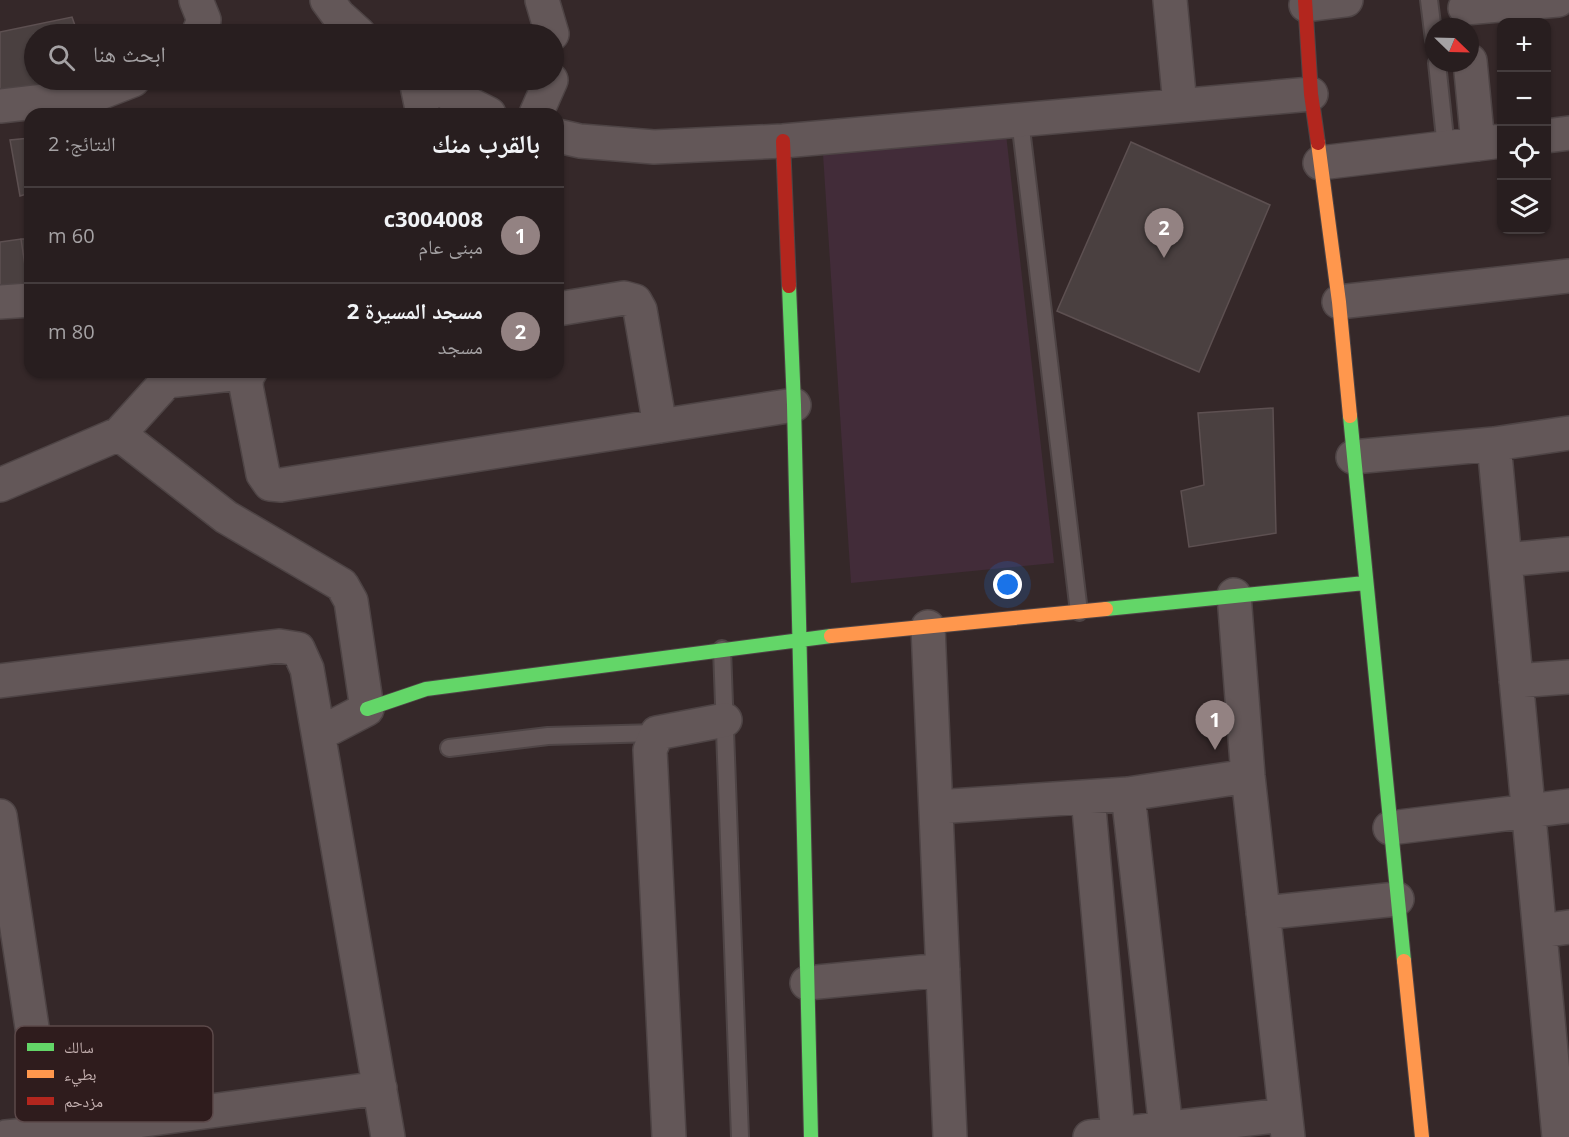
<!DOCTYPE html>
<html lang="ar">
<meta charset="utf-8">
<style>
:root{--surface:#281e1f;--page:#302728;--text:#f1f3f6;--muted:#a5a2a4;--line:#443c3d;--accent:#938282}
body{margin:0;font-family:"Open Sans","Noto Naskh Arabic",sans-serif;background:var(--page);color:var(--text);direction:rtl}
.controls{position:absolute;right:18px;top:18px;display:grid;overflow:hidden;border-radius:12px;box-shadow:0 2px 4px #0004}
.controls button{width:54px;height:54px;display:grid;place-items:center;padding:0;border:0;border-bottom:2px solid var(--line);background:var(--surface);color:var(--text);font:30px sans-serif}
.compass{position:absolute;left:1425px;top:18px;width:54px;height:54px;border-radius:50%;background:var(--surface);box-shadow:0 2px 4px #0004;rotate:113deg}
.you{position:absolute;left:1008px;top:585px;width:21px;height:21px;margin:-15px;border:4px solid #fff;border-radius:50%;background:#1a73e8;box-shadow:0 0 0 9px #1a73e833}
.badge{display:grid;place-items:center;width:39px;height:39px;border-radius:50%;background:var(--accent);color:#fff;font-size:20px;font-weight:700}
.pin{position:absolute;translate:-50% -50px;filter:drop-shadow(0 2px 3px #0008)}
.pin::after{content:'';position:absolute;top:32px;width:21px;height:18px;background:inherit;clip-path:polygon(0 0,100% 0,50% 100%)}
.list{margin:0;padding:0;list-style:none}
h2{display:flex;justify-content:space-between;align-items:center;height:78px;margin:0;padding:0 24px;font-size:26px}
h2 small{font-size:20px;font-weight:400;color:var(--muted)}
.list li{display:grid;grid-template-columns:39px 1fr auto;gap:18px;align-items:center;box-sizing:border-box;height:96px;padding:0 24px;border-top:2px solid var(--line)}
.list b{display:block;font-size:22px;white-space:nowrap}
.list p{margin:0;font-size:20px;white-space:nowrap;color:var(--muted)}
.list em{font-size:20px;font-style:normal;color:var(--muted)}
.icon{flex:none;width:33px;height:33px;fill:none;stroke:currentColor;stroke-width:2;stroke-linecap:round;stroke-linejoin:round}
.map{position:relative;flex:none;width:1569px;height:1137px;overflow:hidden;direction:ltr}
.search{position:absolute;background:var(--surface);box-shadow:0 2px 4px #0004;left:24px;top:24px;width:540px;height:66px;display:flex;align-items:center;gap:15px;box-sizing:border-box;padding:0 21px;border-radius:33px;color:var(--muted);font-size:22px}
.panel{position:absolute;background:var(--surface);box-shadow:0 2px 4px #0004;left:24px;top:108px;width:540px;height:270px;border-radius:18px;direction:rtl}
.map>svg:first-child{display:block}
</style>
<div class="map">
<svg width="1569" height="1137" viewBox="0 0 1569 1137">
<rect width="100%" height="100%" fill="#352829"/>
<path fill="#422c39" d="M 1006,134 L 1054,563 L 851,583 L 823,154 Z"/>
<path fill="#4a4040" stroke="#5d5051" stroke-width="1.5" d="M 72,17 L 78,34 L 34,34 L 34,80 L 90,80 L 0,93 L 0,32 Z
M 30,138 L 30,193 L 20,196 L 10,140 Z
M 1131,142 L 1270,205 L 1199,372 L 1057,311 Z
M 21,239 L 30,239 L 30,286 L 28,286 Z
M 21,239 L 28,286 L 0,289 L 0,242 Z
M 1273,408 L 1276,533 L 1189,547 L 1181,491 L 1204,485 L 1198,413 Z"/>
<g fill="none" stroke-linecap="round" stroke-linejoin="round">
<defs>
<path id="lane" d="M 1429,0 L 1434,40
M 1437,63 L 1446,148
M 1020,120 L 1079,612
M 722,649 L 740,1137
M 449,748 L 548,736 L 657,733"/>
<path id="street" d="M 196,0 L 204,20 L 198,34
M 327,0 L 338,15 L 359,34
M 542,0 L 552,34
M 1170,0 L 1180,105
M 1306,5 L 1346,0
M 1465,8 L 1558,0
M 1470,61 L 1478,144
M 416,80 L 423,114
M 422,80 L 489,114
M 79,101 L 133,80
M 0,106 L 70,98 L 79,101 L 90,114
M 536,114 L 551,80
M 558,136 L 580,141 L 654,147 L 783,141 L 1311,94
M 1546,136 L 1569,133
M 1320,163 L 1502,141
M 0,302 L 30,300
M 1339,302 L 1569,276
M 558,309 L 624,298 L 635,301 L 640,310 L 660,426
M 164,372 L 167,381 L 250,372
M 247,373 L 246,386 L 263,474 L 270,484 L 281,485 L 794,405
M 119,434 L 226,517 L 342,585 L 351,601 L 367,709 L 319,734
M 1494,444 L 1559,1137
M 1353,457 L 1494,444 L 1569,433
M 0,485 L 119,434 L 167,381
M 1505,560 L 1569,554
M 1234,595 L 1248,776 L 1288,1137
M 928,627 L 950,1137
M 0,681 L 279,646 L 298,649 L 307,669 L 388,1137
M 1516,681 L 1569,677
M 1128,794 L 1166,1129
M 1088,797 L 1118,1134
M 936,807 L 1128,794 L 1248,776
M 0,816 L 48,1133
M 1390,828 L 1569,806
M 1263,913 L 1397,899
M 1540,931 L 1569,927
M 807,983 L 943,970
M 6,1137 L 48,1133 L 380,1088
M 669,1137 L 650,750 L 657,733 L 725,720
M 1090,1137 L 1285,1115"/>
<path id="fast" d="M 789,286 L 794,405 L 811,1137
M 1350,416 L 1404,961
M 1106,609 L 1365,583
M 367,709 L 426,689 L 831,636"/>
<path id="slow" d="M 1318,143 L 1339,302 L 1350,416
M 831,636 L 1106,609
M 1404,961 L 1422,1137"/>
<path id="jam" d="M 1305,0 L 1311,94 L 1318,143
M 783,141 L 789,286"/>
</defs>
<use href="#lane" stroke="#4e4445" stroke-width="20"/>
<use href="#street" stroke="#4e4445" stroke-width="36"/>
<use href="#fast" stroke="#4e4445" stroke-width="16"/>
<use href="#slow" stroke="#4e4445" stroke-width="16"/>
<use href="#jam" stroke="#4e4445" stroke-width="16"/>
<use href="#lane" stroke="#635758" stroke-width="16"/>
<use href="#street" stroke="#635758" stroke-width="33"/>
<use href="#fast" stroke="#63d668" stroke-width="14"/>
<use href="#slow" stroke="#ff974d" stroke-width="14"/>
<use href="#jam" stroke="#b3261e" stroke-width="14"/>
</g>
<rect x="15" y="1026" width="198" height="96" rx="9" fill="#2f1c1d" stroke="#5c494a" stroke-width="1.5"/>
<rect x="27" y="1043" width="27" height="8" fill="#63d668"/>
<rect x="27" y="1070" width="27" height="8" fill="#ff974d"/>
<rect x="27" y="1097" width="27" height="8" fill="#b3261e"/>
<g font-size="16" fill="#c6b2b2">
<text x="64" y="1053">سالك</text>
<text x="64" y="1080">بطيء</text>
<text x="64" y="1107">مزدحم</text>
</g>
</svg>
<div class="controls">
<button>+</button>
<button>−</button>
<button><svg class="icon" aria-label="locate" viewBox="0 0 24 24"><circle cx="12" cy="12" r="6"/><path d="M12 2v4M12 18v4M2 12h4M18 12h4"/></svg></button>
<button><svg class="icon" aria-label="layers" viewBox="0 0 24 24"><path d="M12 4l9 5-9 5-9-5zM3 14l9 5 9-5"/></svg></button>
</div>
<svg class="compass" viewBox="-18 -18 36 36"><path d="M0-13l5 13h-10z" fill="#e53935"/><path d="M0 13l5-13h-10z" fill="#a5a2a4"/></svg>
<div class="you"></div>
<div class="pin badge" style="left:1215px;top:750px">1</div>
<div class="pin badge" style="left:1164px;top:258px">2</div>
<div class="search"><svg class="icon" aria-label="search" viewBox="0 0 24 24"><circle cx="10" cy="10" r="6"/><path d="M15 15l6 6"/></svg>ابحث هنا</div>
<section class="panel">
<h2>بالقرب منك<small>النتائج: 2</small></h2>
<ul class="list">
<li><span class="badge">1</span><div><b>c3004008</b><p>مبنى عام</p></div><em>60 m</em></li>
<li><span class="badge">2</span><div><b>مسجد المسيرة 2</b><p>مسجد</p></div><em>80 m</em></li>
</ul>
</section>
</div>
